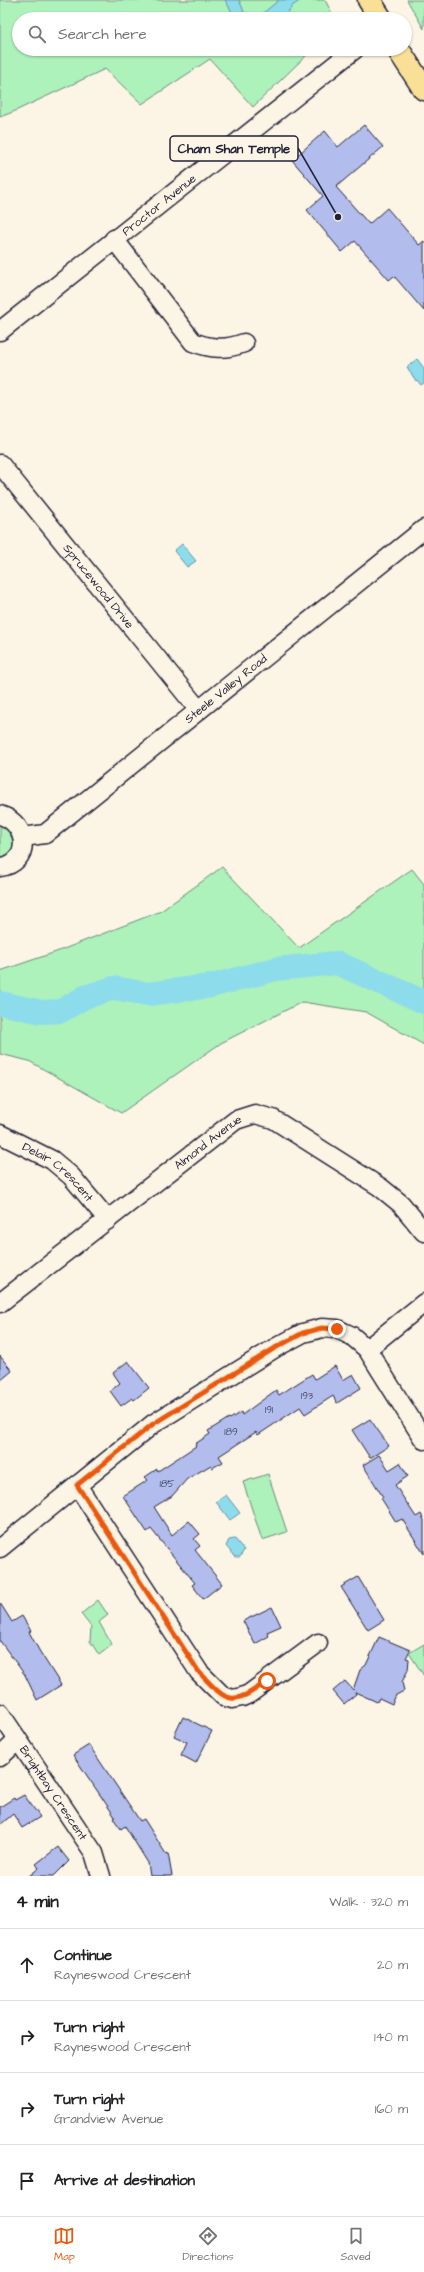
<!DOCTYPE html>
<meta charset="utf-8">
<style>
:root{--surface:#fff;--page:#f2f2f2;--text:#202124;--muted:#757577;--line:#e0e0e0;--accent:#ea580c}
body{margin:0;font-family:"Architects Daughter",sans-serif;background:var(--page);color:var(--text)}
.stop{position:absolute;width:12px;height:12px;margin:-9px;border:3px solid #ea580c;border-radius:50%;background:#fff}
.stop.end{background:#ea580c;border-color:#fff;box-shadow:0 1px 4px #0008}
.list{margin:0;padding:0;list-style:none}
h2{display:flex;justify-content:space-between;align-items:center;height:52px;margin:0;padding:0 16px;font-size:17px}
h2 small{font-size:13px;font-weight:400;color:var(--muted)}
.list li{display:grid;grid-template-columns:26px 1fr auto;gap:12px;align-items:center;box-sizing:border-box;height:72px;padding:0 16px;border-top:1px solid var(--line)}
.list b{display:block;font-size:15px;white-space:nowrap}
.list p{margin:0;font-size:13px;white-space:nowrap;color:var(--muted)}
.list em{font-size:13px;font-style:normal;color:var(--muted)}
.icon{flex:none;width:22px;height:22px;fill:none;stroke:currentColor;stroke-width:2;stroke-linecap:round;stroke-linejoin:round}
.map{position:relative;flex:none;width:424px;height:1876px;overflow:hidden}
.search{position:absolute;background:var(--surface);box-shadow:0 1px 3px #0004;left:12px;right:12px;top:12px;height:44px;display:flex;align-items:center;gap:10px;box-sizing:border-box;padding:0 14px;border-radius:22px;color:var(--muted);font-size:15px}
.sheet{height:340px;background:var(--surface)}
nav{display:flex;justify-content:space-around;align-items:center;box-sizing:border-box;height:56px;border-top:1px solid var(--line);background:var(--surface);font-size:11px;color:var(--muted)}
nav a{display:grid;justify-items:center;gap:2px}
nav .on{color:var(--accent)}
.map>svg:first-child{display:block}
</style>
<div class="map">
<svg width="424" height="1876" viewBox="0 0 424 1876">
<rect width="100%" height="100%" fill="#fcf5e5"/>
<filter id="ink" filterUnits="userSpaceOnUse"><feTurbulence type="fractalNoise" baseFrequency=".025" numOctaves="2"/><feDisplacementMap in="SourceGraphic" scale="8" xChannelSelector="R" yChannelSelector="G"/><feConvolveMatrix kernelMatrix="1 2 1 2 8 2 1 2 1" color-interpolation-filters="sRGB"/></filter>
<g filter="url(#ink)">
<path fill="#adf1bb" stroke="#688a7b" d="M 0,0 L 325,0 L 335,19 L 19,19 L 19,49 L 313,49 L 253,107 L 210,59 L 142,104 L 105,69 L 13,112 L 0,117 Z
M 407,0 L 424,0 L 424,29 Z
M 0,822 L 15,836 C 14,849 12,853 0,859 Z
M 222,867 L 299,948 L 412,869 L 424,884 L 424,1045 L 366,1012 L 302,1002 L 221,1043 L 121,1113 L 29,1061 L 0,1054 L 0,971 L 56,952 L 161,911 Z
M 268,1474 L 287,1532 L 262,1540 L 243,1482 Z
M 98,1600 L 108,1615 L 99,1622 L 112,1645 L 99,1655 L 90,1641 L 91,1627 L 81,1614 Z
M 424,1644 L 424,1676 L 409,1653 Z"/>
<path fill="#8ddcec" stroke="#6292a5" d="M 225,0 L 239,0 L 246,16 L 251,19 L 236,19 Z
M 279,0 L 301,0 L 292,6 L 284,19 L 256,19 Z
M 417,359 L 424,368 L 424,383 L 421,385 L 417,380 L 416,381 L 407,367 Z
M 182,544 L 196,561 L 187,567 L 174,551 Z
M 226,1495 L 240,1513 L 230,1520 L 216,1502 Z
M 235,1539 L 244,1550 L 240,1557 L 235,1557 L 226,1546 L 229,1540 Z"/>
<g fill="none" stroke-linecap="round" stroke-linejoin="round">
<path stroke="#8ddcec" stroke-width="24" d="M 0,1003 L 42,1012 L 61,1011 L 85,997 L 114,988 L 147,994 L 211,986 L 276,969 L 337,963 L 424,1002"/>
</g>
<path fill="#b2bded" stroke="#22223b" d="M 364,125 L 383,147 L 336,187 L 369,224 L 387,208 L 419,245 L 424,241 L 424,311 L 394,276 L 389,280 L 355,241 L 342,252 L 307,210 L 323,196 L 292,160 L 325,131 L 338,147 Z
M 0,1356 L 12,1371 L 0,1381 Z
M 128,1361 L 149,1388 L 134,1400 L 132,1398 L 121,1406 L 110,1391 L 120,1383 L 113,1373 Z
M 335,1366 L 343,1380 L 353,1374 L 361,1388 L 337,1403 L 333,1396 L 305,1414 L 300,1407 L 258,1435 L 256,1432 L 219,1456 L 223,1462 L 212,1468 L 211,1465 L 187,1479 L 172,1496 L 154,1507 L 172,1535 L 189,1521 L 200,1534 L 194,1539 L 200,1546 L 195,1550 L 222,1584 L 203,1599 L 192,1585 L 195,1583 L 151,1529 L 147,1532 L 123,1496 L 148,1480 L 145,1477 L 157,1469 L 158,1471 L 196,1446 L 195,1444 L 210,1434 L 208,1431 L 229,1418 L 230,1419 L 241,1412 L 242,1415 L 276,1390 L 279,1395 L 312,1374 L 315,1379 Z
M 370,1419 L 389,1446 L 370,1458 L 352,1430 Z
M 379,1455 L 389,1470 L 400,1463 L 408,1476 L 395,1485 L 416,1517 L 421,1514 L 424,1520 L 424,1554 L 402,1519 L 396,1522 L 381,1498 L 383,1497 L 363,1465 Z
M 358,1577 L 384,1620 L 368,1630 L 341,1587 Z
M 0,1603 L 12,1622 L 22,1616 L 31,1631 L 29,1632 L 40,1652 L 61,1685 L 37,1700 L 25,1675 L 0,1641 Z
M 272,1607 L 281,1626 L 267,1632 L 269,1636 L 255,1644 L 243,1621 Z
M 379,1637 L 410,1650 L 406,1658 L 409,1659 L 408,1670 L 402,1682 L 404,1691 L 396,1695 L 392,1704 L 379,1698 L 377,1702 L 355,1692 L 356,1694 L 344,1704 L 333,1691 L 345,1681 L 353,1690 L 360,1670 L 366,1665 Z
M 183,1717 L 212,1731 L 196,1763 L 181,1755 L 187,1742 L 174,1736 Z
M 89,1745 L 140,1821 L 144,1819 L 166,1854 L 168,1853 L 172,1876 L 150,1876 L 148,1863 L 125,1826 L 121,1829 L 113,1818 L 115,1817 L 73,1755 Z
M 24,1795 L 40,1817 L 22,1828 L 13,1814 L 0,1825 L 0,1807 L 14,1798 L 15,1800 Z
M 58,1847 L 69,1861 L 54,1876 L 29,1876 L 39,1868 L 36,1864 Z"/>
<g fill="none" stroke-linecap="round" stroke-linejoin="round">
<defs>
<g id="minor">
<path d="M 114,239 L 193,342 C 211,349 226,350 244,343"/>
<path id="s1" d="M 0,331 L 355,49"/>
<path id="s2" d="M 0,464 L 198,709"/>
<path d="M 0,815 C 30,824 31,864 0,867"/>
<path id="s3" d="M 23,837 L 45,834 L 424,529"/>
<path id="s4" d="M 0,1134 L 52,1160 L 71,1176 L 108,1220"/>
<path id="s5" d="M 0,1303 L 236,1120 L 255,1114 L 273,1119 L 380,1187 L 401,1204 L 424,1232"/>
<path d="M 367,1349 L 424,1303"/>
<path d="M 77,1485 L 199,1672 L 223,1696 L 232,1699 L 242,1697 L 249,1694 L 318,1643"/>
<path d="M 0,1548 L 153,1424 L 275,1348 L 303,1333 L 322,1328 L 337,1329 L 352,1336 L 367,1349 L 424,1440"/>
<path id="s6" d="M 0,1713 L 94,1853 L 101,1876"/>
<path d="M 0,1757 L 17,1741"/>
</g>
<path id="major" d="M 369,0 L 381,19
M 398,49 L 424,89"/>
</defs>
<use href="#minor" stroke="#22223b" stroke-width="21"/>
<use href="#major" stroke="#22223b" stroke-width="25"/>
<use href="#minor" stroke="#fcf5e5" stroke-width="18"/>
<use href="#major" stroke="#fadf96" stroke-width="22"/>
</g>
</g>
<g fill="none" stroke-linecap="round" stroke-linejoin="round" filter="url(#ink)">
<path stroke="#ea580c" stroke-width="5" d="M 267,1681 C 231,1708 227,1702 199,1672 L 77,1485 L 153,1424 L 275,1348 L 303,1333 L 322,1328 L 337,1329"/>
</g>
<g text-anchor="middle" dominant-baseline="central" stroke-width="4" stroke-linejoin="round" paint-order="stroke">
<g font-size="10" fill="#464968">
<text x="307" y="1396">193</text>
<text x="269" y="1410">191</text>
<text x="231" y="1432">189</text>
<text x="167" y="1484">185</text>
</g>
<g font-size="12" fill="#22223b" stroke="#fcf5e5">
<text stroke="none"><textPath href="#s1" startOffset="203">Proctor Avenue</textPath></text>
<text stroke="none"><textPath href="#s2" startOffset="157">Sprucewood Drive</textPath></text>
<text stroke="none"><textPath href="#s3" startOffset="254">Steele Valley Road</textPath></text>
<text stroke="none"><textPath href="#s5" startOffset="263">Almond Avenue</textPath></text>
<text stroke="none"><textPath href="#s4" startOffset="70">Delair Crescent</textPath></text>
<text stroke="none"><textPath href="#s6" startOffset="96">Brightbay Crescent</textPath></text>
</g>
</g>
<path fill="none" stroke="#22223b" stroke-width="1.5" d="M338 217L298 148"/>
<circle fill="#22223b" stroke="#fcf5e5" stroke-width="1.5" cx="338" cy="217" r="4"/>
<rect fill="#fcf5e5" stroke="#22223b" stroke-width="1.5" x="170" y="136" width="128" height="25" rx="4"/>
<g font-size="13" text-anchor="middle" font-weight="bold" fill="#22223b">
<text x="234" y="153">Cham Shan Temple</text>
</g>
</svg>
<div class="stop" style="left:267px;top:1681px"></div>
<div class="stop end" style="left:337px;top:1329px"></div>
<div class="search"><svg class="icon" aria-label="search" viewBox="0 0 24 24"><circle cx="10" cy="10" r="6"/><path d="M15 15l6 6"/></svg>Search here</div>
</div>
<section class="sheet">
<h2>4 min<small>Walk · 320 m</small></h2>
<ul class="list">
<li><svg class="icon" aria-label="ahead" viewBox="0 0 24 24"><path d="M12 20V5M6 11l6-6 6 6"/></svg><div><b>Continue</b><p>Rayneswood Crescent</p></div><em>20 m</em></li>
<li><svg class="icon" aria-label="right" viewBox="0 0 24 24"><path d="M7 20v-9h11M14 6l5 5-5 5"/></svg><div><b>Turn right</b><p>Rayneswood Crescent</p></div><em>140 m</em></li>
<li><svg class="icon" aria-label="right" viewBox="0 0 24 24"><path d="M7 20v-9h11M14 6l5 5-5 5"/></svg><div><b>Turn right</b><p>Grandview Avenue</p></div><em>160 m</em></li>
<li><svg class="icon" aria-label="arrive" viewBox="0 0 24 24"><path d="M6 21V4h12l-3 4 3 4H6"/></svg><div><b>Arrive at destination</b></div></li>
</ul>
</section>
<nav>
<a class="on"><svg class="icon" aria-label="map" viewBox="0 0 24 24"><path d="M3 6l6-2 6 2 6-2v14l-6 2-6-2-6 2zM9 4v14M15 6v14"/></svg>Map</a>
<a><svg class="icon" aria-label="directions" viewBox="0 0 24 24"><path d="M12 3l9 9-9 9-9-9zM9 14v-3h6M13 9l2 2-2 2"/></svg>Directions</a>
<a><svg class="icon" aria-label="saved" viewBox="0 0 24 24"><path d="M7 4h10v16l-5-4-5 4z"/></svg>Saved</a>
</nav>
